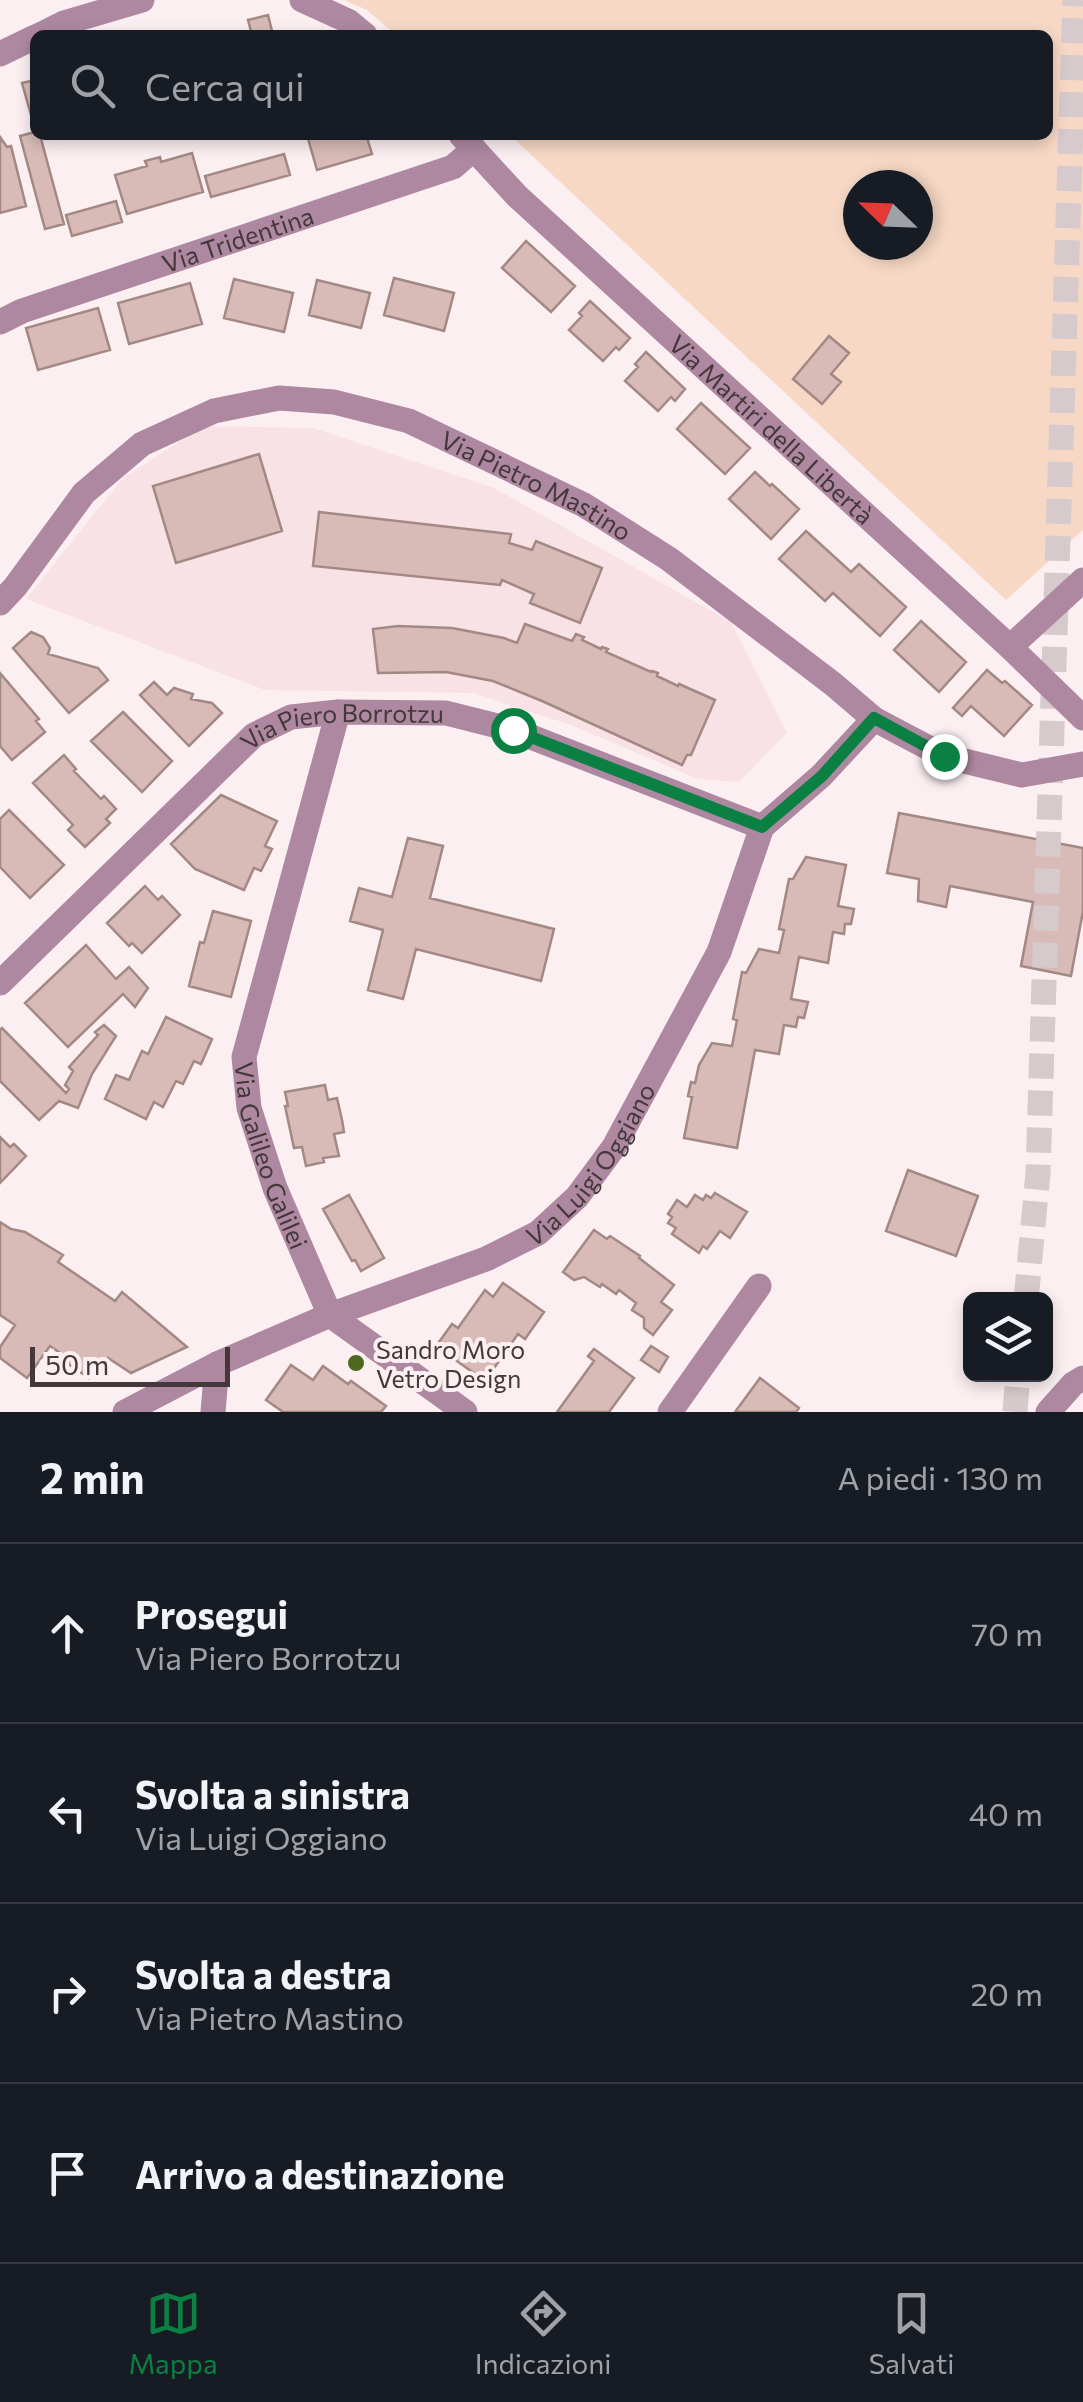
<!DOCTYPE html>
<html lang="it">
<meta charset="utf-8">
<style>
:root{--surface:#171b24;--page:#20242c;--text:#f1f3f6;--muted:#9ea1a6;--line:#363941;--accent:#0b8043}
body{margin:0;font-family:Commissioner,sans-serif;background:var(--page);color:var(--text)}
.controls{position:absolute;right:30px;bottom:30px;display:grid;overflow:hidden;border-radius:15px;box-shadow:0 5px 15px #0003}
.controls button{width:90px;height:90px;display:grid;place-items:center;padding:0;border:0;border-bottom:2px solid var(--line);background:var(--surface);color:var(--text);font:50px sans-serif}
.compass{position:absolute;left:843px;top:170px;width:90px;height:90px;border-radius:50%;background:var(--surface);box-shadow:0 5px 15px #0003;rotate:293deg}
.scale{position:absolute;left:30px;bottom:25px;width:200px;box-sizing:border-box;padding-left:10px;border:5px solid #44383a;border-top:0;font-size:28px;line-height:35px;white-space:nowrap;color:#44383a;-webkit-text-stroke:8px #fbeff1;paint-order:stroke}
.stop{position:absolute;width:30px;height:30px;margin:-22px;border:8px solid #0b8043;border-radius:50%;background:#fff}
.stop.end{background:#0b8043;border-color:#fff;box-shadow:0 2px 10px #0008}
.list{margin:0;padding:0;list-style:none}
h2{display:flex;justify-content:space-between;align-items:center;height:130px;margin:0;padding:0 40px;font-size:42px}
h2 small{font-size:32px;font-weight:400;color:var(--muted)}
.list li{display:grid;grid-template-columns:65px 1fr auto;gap:30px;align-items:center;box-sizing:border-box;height:180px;padding:0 40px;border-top:2px solid var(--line)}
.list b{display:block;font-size:38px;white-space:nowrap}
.list p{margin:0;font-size:32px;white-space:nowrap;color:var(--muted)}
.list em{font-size:32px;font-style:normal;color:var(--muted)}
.icon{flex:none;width:55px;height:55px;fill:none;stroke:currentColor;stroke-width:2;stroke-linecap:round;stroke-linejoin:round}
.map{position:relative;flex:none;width:1083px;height:1412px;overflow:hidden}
.search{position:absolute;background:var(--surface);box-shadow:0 5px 15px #0003;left:30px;right:30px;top:30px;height:110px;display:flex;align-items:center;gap:25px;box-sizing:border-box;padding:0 35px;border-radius:15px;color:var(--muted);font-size:38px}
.sheet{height:850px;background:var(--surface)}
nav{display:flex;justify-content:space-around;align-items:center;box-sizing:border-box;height:140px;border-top:2px solid var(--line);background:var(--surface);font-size:28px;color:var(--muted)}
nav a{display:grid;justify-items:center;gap:5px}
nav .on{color:var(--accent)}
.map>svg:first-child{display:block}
</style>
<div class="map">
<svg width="1083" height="1412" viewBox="0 0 1083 1412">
<rect width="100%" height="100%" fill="#fbeff1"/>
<path fill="#f8e2e6" d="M 204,426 L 313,428 L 494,488 L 731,622 L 787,733 L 739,782 L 698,779 L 571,725 L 473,693 L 265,690 L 26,599 L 123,478 Z"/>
<path fill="#f6d8c5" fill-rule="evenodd" d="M 344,0 L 1083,0 L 1083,530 L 1006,600 L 510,135 L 1048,135 L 1048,35 L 396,35 L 367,10 ZM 858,185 L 918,185 L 918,245 L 858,245 Z"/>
<path fill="#d8bbb6" stroke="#a38883" stroke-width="2.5" d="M 268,15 L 273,35 L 252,35 L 248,20 Z
M 35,80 L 35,122 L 33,122 L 22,83 Z
M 35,132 L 35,135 L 40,135 L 64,224 L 45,229 L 20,136 Z
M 307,135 L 370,135 L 368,141 L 372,154 L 317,170 Z
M 0,137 L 7,147 L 11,146 L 26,206 L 0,213 Z
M 192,153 L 203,192 L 127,214 L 115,175 L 147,166 L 145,161 L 160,157 L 161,162 Z
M 284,154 L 290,175 L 211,197 L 205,176 Z
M 116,201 L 122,222 L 72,236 L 66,215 Z
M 526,241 L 575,286 L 551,312 L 502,268 Z
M 394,278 L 454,293 L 444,331 L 384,315 Z
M 234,279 L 293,293 L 284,332 L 224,318 Z
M 317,280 L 370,293 L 361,328 L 309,315 Z
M 190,283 L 202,324 L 129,344 L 118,303 Z
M 590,301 L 630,338 L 619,350 L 616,347 L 603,361 L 569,330 L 582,316 L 579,313 Z
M 98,308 L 110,350 L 38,370 L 26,328 Z
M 829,336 L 849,353 L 831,374 L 841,382 L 822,404 L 793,379 Z
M 646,352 L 685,389 L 675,401 L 671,397 L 658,411 L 625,381 L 638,367 L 635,364 Z
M 701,403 L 750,448 L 725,474 L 677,429 Z
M 259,454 L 282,531 L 176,563 L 153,486 Z
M 755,472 L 770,486 L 772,484 L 799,509 L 771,539 L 729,499 Z
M 319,512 L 511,534 L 509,543 L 532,550 L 536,541 L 602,568 L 580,623 L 530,603 L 534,594 L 502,580 L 500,585 L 313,566 Z
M 806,531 L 851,572 L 859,564 L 906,607 L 880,636 L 833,593 L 825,601 L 779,559 Z
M 921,621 L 966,662 L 939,692 L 894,650 Z
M 525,624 L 572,641 L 576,634 L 584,637 L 582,640 L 601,649 L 602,647 L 608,649 L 606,652 L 651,672 L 652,671 L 658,673 L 657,676 L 678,686 L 679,684 L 715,700 L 691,755 L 687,755 L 682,765 L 542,701 L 493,681 L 446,672 L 378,673 L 373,629 L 398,626 L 452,628 L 504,638 L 517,643 Z
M 31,632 L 43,637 L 50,648 L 48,654 L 98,668 L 108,680 L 69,713 L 13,648 Z
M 987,670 L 1002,683 L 1005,681 L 1032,705 L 1004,736 L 971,706 L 962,716 L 953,708 Z
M 0,673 L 39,719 L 36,721 L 45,732 L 12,760 L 0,746 Z
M 154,682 L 167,695 L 174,688 L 193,694 L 191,699 L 212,703 L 222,713 L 189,746 L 140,695 Z
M 123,712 L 172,761 L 142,792 L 91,741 Z
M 64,755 L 76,769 L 74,771 L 101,799 L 104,796 L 116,809 L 106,819 L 110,823 L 85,847 L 68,830 L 73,825 L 33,783 Z
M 221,795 L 277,821 L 265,846 L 272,849 L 261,871 L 254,868 L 244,890 L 195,869 L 171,844 Z
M 9,810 L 64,865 L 30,898 L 0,867 L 0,819 Z
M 899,813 L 1083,848 L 1083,911 L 1071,976 L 1021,966 L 1033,902 L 950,886 L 946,907 L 918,901 L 919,879 L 887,873 Z
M 408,838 L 443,846 L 430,898 L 554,929 L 541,981 L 416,949 L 403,999 L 368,990 L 383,930 L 350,921 L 359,888 L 392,897 Z
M 806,857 L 846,865 L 838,906 L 854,909 L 851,924 L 845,924 L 844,934 L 833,932 L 828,963 L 799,957 L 791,999 L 808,1002 L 804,1018 L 798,1017 L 796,1027 L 784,1025 L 779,1054 L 755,1050 L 737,1148 L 684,1138 L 692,1097 L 688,1096 L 691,1082 L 695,1083 L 699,1065 L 712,1043 L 732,1046 L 737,1020 L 733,1019 L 742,972 L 746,973 L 759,949 L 779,953 L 784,930 L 779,929 L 789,879 L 793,879 Z
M 145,886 L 158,900 L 162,896 L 180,915 L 142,953 L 132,943 L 129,946 L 107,923 Z
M 213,911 L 251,921 L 231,997 L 189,986 L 200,942 L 204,943 Z
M 86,945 L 116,979 L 129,967 L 148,988 L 135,1007 L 123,994 L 68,1047 L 25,1003 Z
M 166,1017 L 212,1039 L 201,1064 L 194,1061 L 183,1084 L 176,1081 L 163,1107 L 154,1102 L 146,1119 L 105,1099 L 116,1075 L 129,1080 L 142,1051 L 148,1054 Z
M 104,1025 L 116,1036 L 92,1074 L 78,1108 L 59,1101 L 39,1120 L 0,1081 L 0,1030 L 2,1028 L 66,1093 L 69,1089 L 65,1085 L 73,1071 L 69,1067 L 98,1035 L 95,1032 Z
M 325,1085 L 328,1100 L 337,1098 L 342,1120 L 344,1132 L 334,1134 L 339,1156 L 323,1158 L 324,1162 L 306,1166 L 302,1147 L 294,1148 L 285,1106 L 288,1106 L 285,1092 Z
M 0,1137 L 10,1147 L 14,1144 L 26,1156 L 0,1183 Z
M 908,1170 L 978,1196 L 956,1256 L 886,1231 Z
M 715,1193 L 747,1212 L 730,1238 L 720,1231 L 707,1249 L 703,1246 L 699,1253 L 672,1234 L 676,1228 L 668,1223 L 672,1217 L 668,1214 L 677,1200 L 687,1207 L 695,1195 L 703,1200 L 706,1195 L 711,1198 Z
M 349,1195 L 384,1258 L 361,1271 L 355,1260 L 352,1261 L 323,1209 Z
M 0,1222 L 11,1229 L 25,1232 L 63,1255 L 58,1262 L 115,1301 L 122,1292 L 187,1347 L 131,1373 L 108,1358 L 102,1367 L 99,1364 L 89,1378 L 67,1363 L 70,1360 L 50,1346 L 27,1378 L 0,1358 L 0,1347 L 15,1325 L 0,1315 Z
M 594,1230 L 607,1239 L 610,1236 L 640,1256 L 639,1258 L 674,1285 L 661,1302 L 672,1310 L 653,1335 L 644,1328 L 644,1318 L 632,1310 L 636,1303 L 619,1290 L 616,1294 L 602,1284 L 600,1287 L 584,1277 L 574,1280 L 563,1272 Z
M 503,1283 L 544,1312 L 525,1339 L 518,1334 L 485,1381 L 454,1359 L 457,1355 L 439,1342 L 452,1324 L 458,1328 L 485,1290 L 493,1297 Z
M 651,1346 L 668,1357 L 659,1372 L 641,1360 Z
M 594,1349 L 634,1378 L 609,1412 L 557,1412 L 594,1361 L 588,1356 Z
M 291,1365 L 313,1380 L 323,1366 L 348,1384 L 351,1381 L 386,1406 L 381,1412 L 283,1412 L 266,1400 Z
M 760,1378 L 799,1408 L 796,1412 L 735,1412 Z"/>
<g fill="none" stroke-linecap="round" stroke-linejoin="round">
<path stroke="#d6cacc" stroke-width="25" stroke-dasharray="25 12" stroke-linecap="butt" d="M 1026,1300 L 1038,1173 L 1075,0
M 1015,1412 L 1018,1374"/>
<g stroke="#ae88a1" stroke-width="25">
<path d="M 302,0 L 348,21 L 365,35"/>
<path d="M 40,35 L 64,23 L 142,0"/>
<path d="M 0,54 L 35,37"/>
<path id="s1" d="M 461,135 L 517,196 L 1010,647 L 1083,718"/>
<path id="s2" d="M 0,322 L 22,311 L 453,167 L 474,149"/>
<path id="s3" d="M 0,603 L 15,587 L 84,493 L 142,444 L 214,411 L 279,398 L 334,402 L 409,421 L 584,505 L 669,559 L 833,684 L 874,719 L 944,756 L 1022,775 L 1083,764"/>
<path d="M 1010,647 L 1083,580"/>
<path id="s4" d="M 338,712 L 244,1057 L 249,1108 L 275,1188 L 330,1315 L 465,1412"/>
<path id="s5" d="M 0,983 L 254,735 L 291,717 L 338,712 L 446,713 L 513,730 L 762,827"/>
<path id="s6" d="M 125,1412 L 217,1364 L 330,1315 L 486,1259 L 538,1233 L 577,1197 L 614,1147 L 719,952 L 762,827 L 821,776 L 874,719"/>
<path d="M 213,1412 L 217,1364"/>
<path d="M 670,1412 L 759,1286"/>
<path d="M 1048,1412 L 1073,1384 L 1083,1378"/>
</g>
</g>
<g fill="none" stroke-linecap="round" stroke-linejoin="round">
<path stroke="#0b8043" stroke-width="12" d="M 513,730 L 762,827 L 822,776 L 874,718 L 944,756"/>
</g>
<circle fill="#4d691d" stroke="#fbeff1" stroke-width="4" cx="356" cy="1363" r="10"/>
<g text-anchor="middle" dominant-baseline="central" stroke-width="8" stroke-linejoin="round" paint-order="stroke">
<g font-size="25" fill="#44383a" stroke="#fbeff1">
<text stroke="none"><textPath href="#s2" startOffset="252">Via Tridentina</textPath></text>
<text stroke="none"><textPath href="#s1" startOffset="428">Via Martiri della Libertà</textPath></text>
<text stroke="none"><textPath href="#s3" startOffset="635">Via Pietro Mastino</textPath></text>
<text stroke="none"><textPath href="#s5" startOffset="445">Via Piero Borrotzu</textPath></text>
<text stroke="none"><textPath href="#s4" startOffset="460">Via Galileo Galilei</textPath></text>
<text stroke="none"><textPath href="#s6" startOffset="538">Via Luigi Oggiano</textPath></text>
</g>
<g font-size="25" fill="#44383a" stroke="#fbeff1" text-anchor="start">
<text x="376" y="1349">Sandro Moro<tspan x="376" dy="29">Vetro Design</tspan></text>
</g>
</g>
</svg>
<div class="controls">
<button><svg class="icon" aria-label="layers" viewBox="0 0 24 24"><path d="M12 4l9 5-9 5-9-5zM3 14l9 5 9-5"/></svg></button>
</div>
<svg class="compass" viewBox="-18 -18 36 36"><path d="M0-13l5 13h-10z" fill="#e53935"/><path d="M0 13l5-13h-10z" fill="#9ea1a6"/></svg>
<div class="scale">50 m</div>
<div class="stop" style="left:513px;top:730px"></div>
<div class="stop end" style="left:944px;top:756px"></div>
<div class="search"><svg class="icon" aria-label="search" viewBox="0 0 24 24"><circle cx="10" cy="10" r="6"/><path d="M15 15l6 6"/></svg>Cerca qui</div>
</div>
<section class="sheet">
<h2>2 min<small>A piedi · 130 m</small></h2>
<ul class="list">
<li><svg class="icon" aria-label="ahead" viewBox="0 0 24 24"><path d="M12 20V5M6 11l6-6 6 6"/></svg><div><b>Prosegui</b><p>Via Piero Borrotzu</p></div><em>70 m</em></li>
<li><svg class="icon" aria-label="left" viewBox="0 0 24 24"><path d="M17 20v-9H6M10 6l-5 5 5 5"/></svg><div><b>Svolta a sinistra</b><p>Via Luigi Oggiano</p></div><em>40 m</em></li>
<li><svg class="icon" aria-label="right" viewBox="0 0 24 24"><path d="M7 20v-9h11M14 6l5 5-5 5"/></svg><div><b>Svolta a destra</b><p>Via Pietro Mastino</p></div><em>20 m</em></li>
<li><svg class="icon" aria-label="arrive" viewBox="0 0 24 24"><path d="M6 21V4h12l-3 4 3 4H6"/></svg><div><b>Arrivo a destinazione</b></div></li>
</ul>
</section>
<nav>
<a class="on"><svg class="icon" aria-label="map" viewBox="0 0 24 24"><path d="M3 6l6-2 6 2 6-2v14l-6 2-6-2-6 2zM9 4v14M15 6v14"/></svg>Mappa</a>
<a><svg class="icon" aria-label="directions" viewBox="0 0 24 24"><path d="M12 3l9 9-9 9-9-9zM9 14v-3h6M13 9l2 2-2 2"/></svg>Indicazioni</a>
<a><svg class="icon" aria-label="saved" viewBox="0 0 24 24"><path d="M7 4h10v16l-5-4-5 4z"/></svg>Salvati</a>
</nav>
